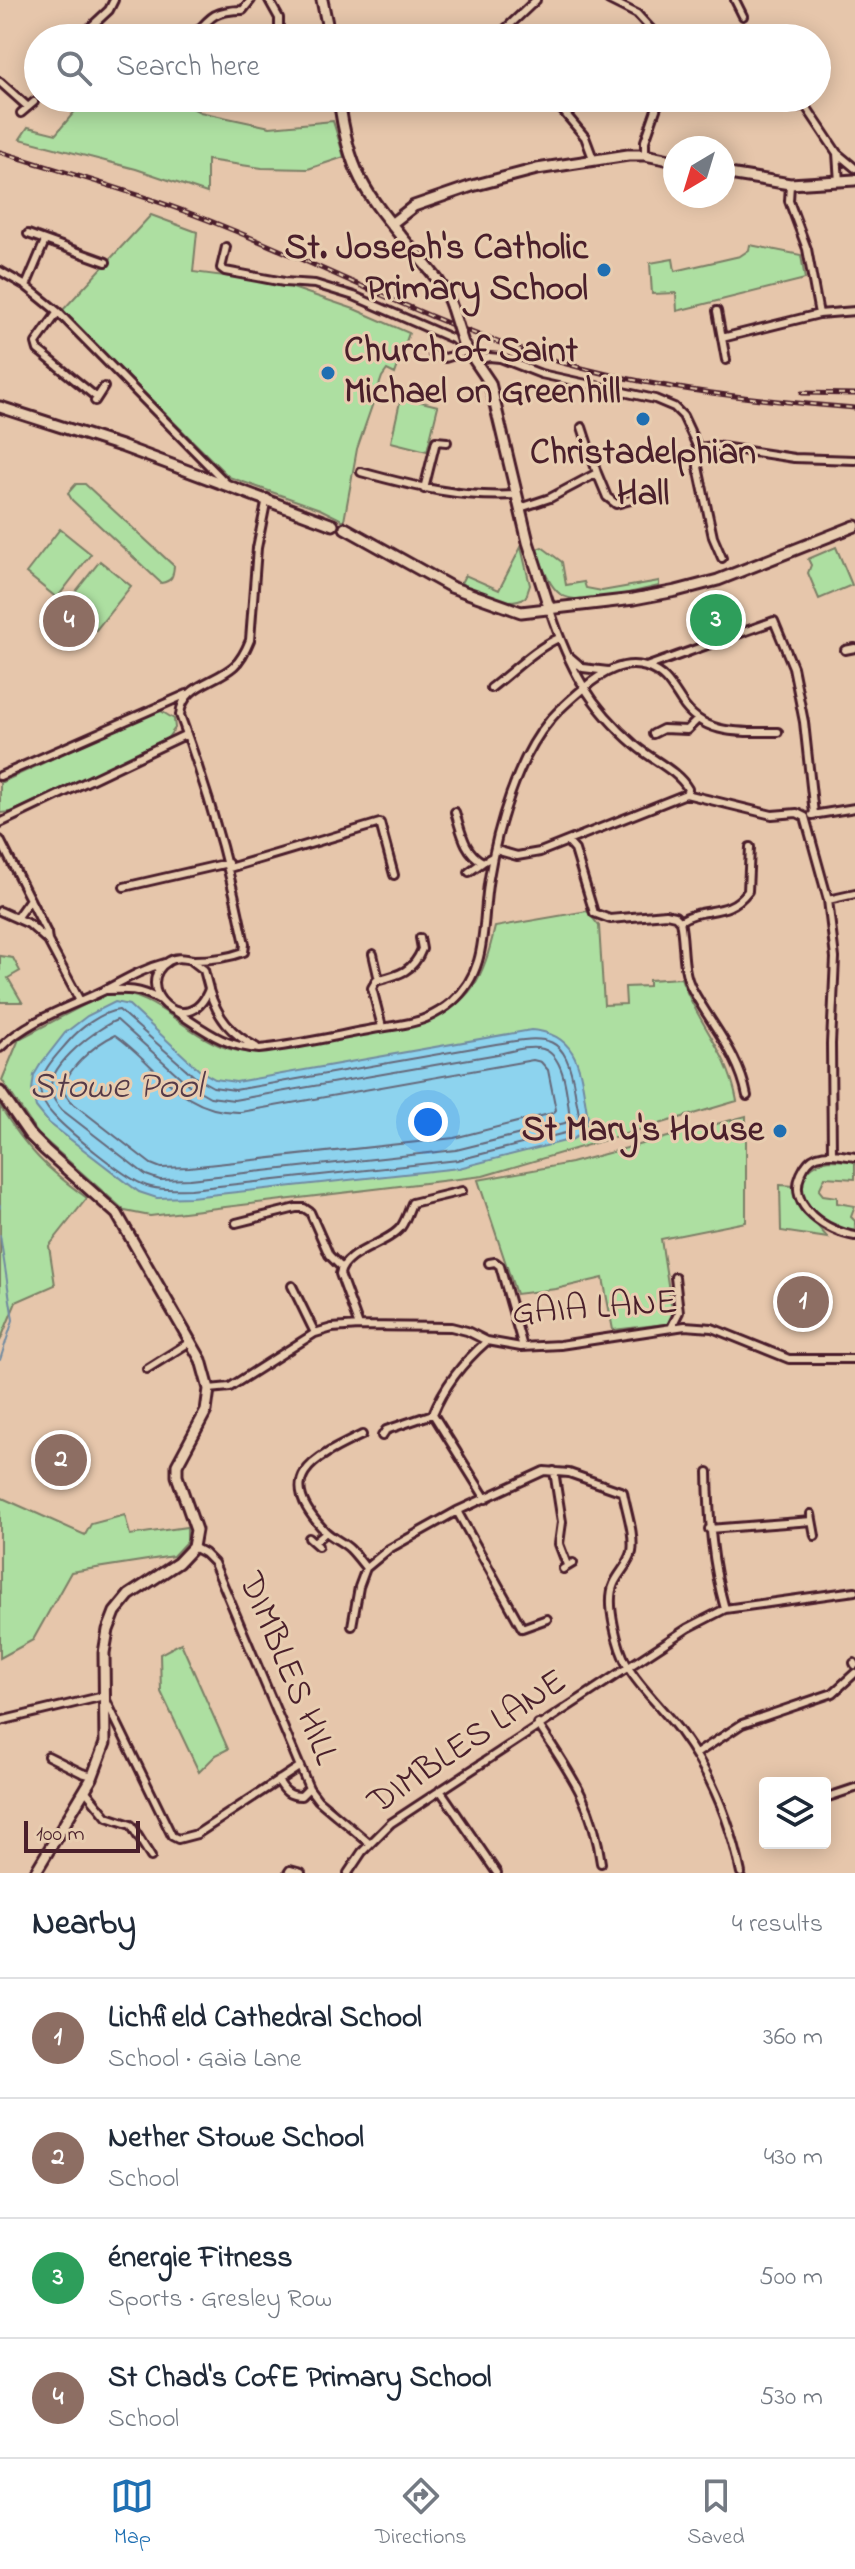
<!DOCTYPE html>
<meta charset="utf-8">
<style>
:root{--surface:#fff;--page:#f2f2f3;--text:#1f2937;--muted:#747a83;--line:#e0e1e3;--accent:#1f6fb2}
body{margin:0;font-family:"Indie Flower",sans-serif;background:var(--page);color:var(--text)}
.controls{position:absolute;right:24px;bottom:24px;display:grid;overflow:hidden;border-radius:8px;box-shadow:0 4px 20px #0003}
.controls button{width:72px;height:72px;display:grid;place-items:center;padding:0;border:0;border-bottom:2px solid var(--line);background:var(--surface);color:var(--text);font:40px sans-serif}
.compass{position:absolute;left:663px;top:136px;width:72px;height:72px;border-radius:50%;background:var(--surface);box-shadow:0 4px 20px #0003;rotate:218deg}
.scale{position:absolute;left:24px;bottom:20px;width:116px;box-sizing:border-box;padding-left:8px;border:4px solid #4a1f2b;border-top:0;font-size:22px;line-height:28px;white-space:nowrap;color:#4a1f2b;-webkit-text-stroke:6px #e8cdb0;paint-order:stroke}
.you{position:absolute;left:428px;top:1122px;width:28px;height:28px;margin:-20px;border:6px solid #fff;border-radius:50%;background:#1a73e8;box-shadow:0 0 0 12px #1a73e833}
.badge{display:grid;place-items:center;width:52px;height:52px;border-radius:50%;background:var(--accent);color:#fff;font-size:26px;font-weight:700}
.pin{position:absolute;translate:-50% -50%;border:4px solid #fff;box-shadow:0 2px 8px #0006}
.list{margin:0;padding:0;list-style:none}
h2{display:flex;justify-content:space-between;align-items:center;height:104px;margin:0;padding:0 32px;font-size:34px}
h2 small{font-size:26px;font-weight:400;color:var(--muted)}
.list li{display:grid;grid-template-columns:52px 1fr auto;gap:24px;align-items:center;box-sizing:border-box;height:120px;padding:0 32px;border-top:2px solid var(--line)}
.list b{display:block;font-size:30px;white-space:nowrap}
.list p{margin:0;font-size:26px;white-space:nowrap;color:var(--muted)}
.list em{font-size:26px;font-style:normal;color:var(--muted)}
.icon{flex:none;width:44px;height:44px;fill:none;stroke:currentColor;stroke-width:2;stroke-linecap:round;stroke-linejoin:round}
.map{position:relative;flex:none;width:855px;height:1873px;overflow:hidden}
.search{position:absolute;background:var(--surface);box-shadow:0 4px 20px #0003;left:24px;right:24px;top:24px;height:88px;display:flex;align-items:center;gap:20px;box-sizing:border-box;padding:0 28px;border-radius:44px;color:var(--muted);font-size:30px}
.sheet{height:584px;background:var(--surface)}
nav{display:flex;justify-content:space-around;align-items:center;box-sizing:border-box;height:112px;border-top:2px solid var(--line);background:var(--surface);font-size:22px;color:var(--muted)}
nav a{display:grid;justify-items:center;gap:4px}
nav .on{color:var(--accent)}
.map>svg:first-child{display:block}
</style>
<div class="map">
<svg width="855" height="1873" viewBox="0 0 855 1873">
<rect width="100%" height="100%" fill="#e6c6ab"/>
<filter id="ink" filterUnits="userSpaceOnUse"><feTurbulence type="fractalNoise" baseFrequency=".0125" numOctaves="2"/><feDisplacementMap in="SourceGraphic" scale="16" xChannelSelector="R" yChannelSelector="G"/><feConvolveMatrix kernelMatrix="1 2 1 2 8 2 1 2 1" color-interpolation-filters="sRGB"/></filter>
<g filter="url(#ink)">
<path fill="#addfa1" stroke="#7c7f66" stroke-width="2" d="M 86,98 L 173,98 L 200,112 L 270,127 L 333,121 L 344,157 L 308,169 L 262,168 L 207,160 L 207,193 L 136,169 L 20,139 L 28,127 L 56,134 Z
M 151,215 L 197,232 L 193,272 L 278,283 L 354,309 L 409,333 L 395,374 L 387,370 L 382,377 L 357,449 L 344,521 L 320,509 L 229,477 L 62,311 Z
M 750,245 L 801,255 L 805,279 L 677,311 L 676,293 L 652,294 L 650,263 L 673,259 L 675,271 L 740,256 L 749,250 Z
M 401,397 L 438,406 L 427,451 L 391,442 Z
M 76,484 L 85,484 L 174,566 C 173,577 172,581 161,583 L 72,500 L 68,493 Z
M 60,529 L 91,554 L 57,598 L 26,573 Z
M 521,547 L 530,585 L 526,597 C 506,608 480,594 460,585 L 465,575 L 499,590 Z
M 542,547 L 562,562 L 566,585 L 584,582 L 586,588 L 602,591 L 659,581 L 659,586 C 635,591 580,608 560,594 C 547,584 542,563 536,549 Z
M 836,547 L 852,585 L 819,599 L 808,573 L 811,565 L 808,559 Z
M 100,561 L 131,586 L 96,630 L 65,605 Z
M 161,711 L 174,719 L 175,728 L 166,740 L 12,812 L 0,813 L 0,783 L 151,713 Z
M 587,911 L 599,926 L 604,1005 L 626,1004 L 625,987 L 649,986 L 649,980 L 681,978 C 697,1023 728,1051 737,1101 L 483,1176 L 150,1216 L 125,1211 L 38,1134 L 2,1080 L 19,1039 L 107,993 C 154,990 181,1031 221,1046 C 235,1052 249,1053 265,1053 L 421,1024 C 473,1003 483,978 495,927 Z
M 0,956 L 13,958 L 20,971 L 8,978 L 22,1002 L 0,1002 Z
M 0,1106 C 26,1149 47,1169 87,1198 L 49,1246 L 55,1285 L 16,1302 L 0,1341 Z
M 746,1116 L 746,1222 L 661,1239 L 674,1323 L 613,1330 L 603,1278 L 556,1289 L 516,1294 L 478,1180 L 571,1163 Z
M 830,1160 L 855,1161 L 855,1179 L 825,1177 L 819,1190 L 823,1195 L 837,1197 L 837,1203 L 855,1206 L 851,1217 L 855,1221 L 855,1233 C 843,1231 830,1228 820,1220 C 795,1200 794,1166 830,1160 Z
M 780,1185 L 795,1186 L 802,1208 L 828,1238 L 781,1231 Z
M 0,1497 L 85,1535 L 91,1524 L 125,1515 L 130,1535 L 187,1527 L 187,1541 L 173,1556 L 71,1572 L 33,1640 L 0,1658 Z
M 181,1643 L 228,1749 L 216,1755 L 199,1772 L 161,1692 L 160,1654 Z"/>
<path fill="#8dd3ee" stroke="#728ba0" stroke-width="2" d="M 115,1002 L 129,1005 L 199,1070 L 215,1079 L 236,1082 L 531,1030 C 583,1034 580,1077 588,1118 L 582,1133 L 573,1139 L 459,1168 L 191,1197 L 157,1198 L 139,1192 L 49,1123 L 36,1107 L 32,1090 L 34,1075 L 40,1065 L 65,1033 L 87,1016 Z"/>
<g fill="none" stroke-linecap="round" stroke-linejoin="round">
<path stroke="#656779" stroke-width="2" d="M 119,1010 L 195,1077 L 213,1087 L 235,1090 L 496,1044 C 548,1035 566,1033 575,1092 C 576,1102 580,1112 579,1123 L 569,1132 L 458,1160 L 191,1189 C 174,1189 157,1191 142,1184 C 123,1176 69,1132 54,1116 C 47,1109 41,1100 40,1089 C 40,1071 57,1055 68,1042 C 79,1029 101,1012 119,1010 Z
M 117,1020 L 189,1085 L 210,1097 L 234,1100 L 498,1054 C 512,1051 529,1045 543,1049 C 566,1056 567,1099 570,1118 L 565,1123 L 456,1150 L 190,1179 L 160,1180 L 146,1175 L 62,1110 C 56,1103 51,1097 51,1087 C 51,1063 97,1028 117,1020 Z
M 115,1035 C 158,1065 181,1114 241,1112 L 533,1060 L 541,1062 L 548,1070 L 556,1110 L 553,1113 L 454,1138 L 189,1167 L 161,1168 L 151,1164 L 70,1101 L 64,1093 C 61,1072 97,1043 115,1035 Z"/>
<path stroke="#728ba0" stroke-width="2" d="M 0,1208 L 0,1205
M 0,1235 L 13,1320 L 0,1360"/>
<defs>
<path id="street" d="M 269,0 L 279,18 L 279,38
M 609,0 L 637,14 L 659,38
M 735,0 L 743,16
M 79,38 L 109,10 L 114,0
M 192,38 C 210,17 214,10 243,10 L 251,0
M 496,38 L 536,0
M 0,82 L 28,107
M 395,98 L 397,104 L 418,98
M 552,98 L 585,137 L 594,161
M 776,98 C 787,111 801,110 811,98
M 658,103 L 670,98
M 805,105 L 837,153 L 839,182
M 21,113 L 34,102
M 837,153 L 855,168
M 645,155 L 645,141 L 660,98
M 790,184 L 789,201 L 807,249 L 819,314
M 28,234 L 106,262
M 226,247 L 221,268 L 225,271 L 284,282 L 315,284 L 354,296 L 453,339 L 466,350
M 0,271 L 26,286 L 58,312 L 226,483
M 26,286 L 45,241
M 717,311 L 726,360
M 58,312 L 36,343 L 38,350 L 96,397
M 722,338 L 819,314 L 855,311
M 433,355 L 445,358 L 468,351
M 474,361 L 489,357 L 500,358 L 541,374 L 655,399 L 674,407 L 683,416 L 698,448 L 698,467 L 713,537 L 722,558
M 95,401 L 104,387
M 698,448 L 715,446 L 794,458 L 855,460
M 361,472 C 416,487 459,498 517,495
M 597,473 L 607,497 L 616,504 L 631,500
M 424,489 L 436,441 L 447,442
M 520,508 L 550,498 L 597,473 L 582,427
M 550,610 C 569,667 589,706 636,746 C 652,760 677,770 688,789 L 686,794
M 845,650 L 855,648
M 569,656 L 583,668 L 608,671
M 646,667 C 665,674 670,684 681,701 C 703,736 741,732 778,732
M 491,688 C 511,673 537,647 559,638
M 653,734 L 663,729 L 687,730 L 697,720
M 0,776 L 187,694
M 686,794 L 772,815 L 797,813 L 805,817
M 455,812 C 461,830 464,853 483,862 L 492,857
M 812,815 L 855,808
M 805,817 L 828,900 L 835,958 L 831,1044 L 832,1154
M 0,823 L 187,734
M 0,840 L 47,933 L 48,941 L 80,1001
M 568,842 L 575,850 L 594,913 L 610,919 L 666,914 L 675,916 L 680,921 C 685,943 681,969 692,989 C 712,1026 739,1054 747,1096
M 496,850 L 517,856 L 540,852 L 686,794
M 229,868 L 380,823 L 394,875
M 469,872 L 483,862
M 124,887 L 228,863
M 828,900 L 855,894
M 0,911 L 29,924 L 48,941
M 17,917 L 30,899
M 680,921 C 704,905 727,919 748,891 L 750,847
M 373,954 L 379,980
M 191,960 L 204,970 L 209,989 C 188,1044 128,986 169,961 C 177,956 185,959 194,960 C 211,960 228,958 244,952 L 245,944 C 229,865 208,790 180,715 C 182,685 215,683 234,666 C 242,659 246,650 250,640 L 257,548 L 267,498
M 107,990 C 127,989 140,989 158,999
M 209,990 C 218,1018 230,1033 256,1047
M 175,1011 C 205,1030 222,1046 259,1049 C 297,1045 335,1036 373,1029 C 390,1026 410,1025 426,1018 C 435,1014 445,1008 452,1002 C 490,969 481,923 489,878 C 497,828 517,759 550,720 C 560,708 573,697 585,687 C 602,673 623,660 646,667 L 774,621 L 793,667 L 804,722 L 814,814
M 382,1027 L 372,988 L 376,981 C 399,975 413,972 422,949 L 420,938
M 0,1048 C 28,1020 67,1008 103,991 C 124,980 142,969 165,963
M 855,1157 C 843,1155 829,1152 817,1156 C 809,1159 804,1167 801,1174 C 786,1207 829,1232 855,1236
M 236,1223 L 296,1208 L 304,1208 L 310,1212 L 329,1255 L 341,1267
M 489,1263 L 495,1262 L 500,1266 L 523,1347
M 292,1286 L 315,1333
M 359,1326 L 340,1274 C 344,1251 387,1245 401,1227 C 406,1220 409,1210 412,1203 L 462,1191
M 671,1328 L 679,1312 L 675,1277
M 147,1369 L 190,1342
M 209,1389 L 230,1387 L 315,1333 L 332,1328 L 359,1326 L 451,1327 L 467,1331 L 487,1341 L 521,1347 L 560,1345 L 685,1326 L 712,1328 L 789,1359 L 855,1359
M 362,1435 C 312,1459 273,1477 325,1531 C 332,1538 343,1542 350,1549 C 356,1555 361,1562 366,1568
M 382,1436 L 386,1430 L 433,1414
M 554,1471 L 562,1522 L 559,1544 L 567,1565
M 708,1472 C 709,1520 712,1563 725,1609
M 486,1499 L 433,1414 C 445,1384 463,1362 487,1341
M 457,1511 L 522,1628 L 547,1619
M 811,1514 L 815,1536
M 709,1529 L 812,1521
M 309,1538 L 318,1546
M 314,1542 L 326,1532
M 193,1547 L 204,1553 L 214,1563 L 309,1788 L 318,1800 L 369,1843
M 563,1569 L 573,1563
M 352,1626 L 359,1587 L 366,1568 L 389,1549 L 457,1511 L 544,1471 L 569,1473 L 623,1492 C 626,1510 635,1534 632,1552 C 629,1564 618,1574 614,1584 C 605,1603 618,1649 628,1667 C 638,1686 667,1713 681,1733 C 711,1774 731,1824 741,1873
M 854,1663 L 855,1665
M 0,1721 L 104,1696 L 172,1836 L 178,1839 L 197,1834 L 299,1767
M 538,1724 C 570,1773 593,1803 601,1863
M 696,1754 L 742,1724 L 833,1693 L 855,1673
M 48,1756 L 82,1773 L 93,1776
M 278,1780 C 284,1791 289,1796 301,1796 L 309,1788
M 85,1790 L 107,1817 L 131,1825 L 151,1857
M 440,1790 L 497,1873
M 825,1798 L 855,1788
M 288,1873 L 290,1870 L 301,1873
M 348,1873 L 362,1852 L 391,1823 L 688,1628 L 725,1609 L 855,1591"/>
<path id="secondary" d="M 322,0 L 330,38
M 339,98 C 348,171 364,192 410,247 C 427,267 444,283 452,308
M 723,173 L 790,184 L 855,180
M 391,224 L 414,206 L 472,186 L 537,169 L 628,155 L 645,155 L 675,161
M 463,343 L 490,383 L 528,542 L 550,610
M 0,407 L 121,446 L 333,525
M 345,528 L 451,587 L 521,612 L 634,599 L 676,591 L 718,580 L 855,526
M 0,1092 L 29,1134 L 45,1150 L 117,1214 L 201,1360 L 209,1389 L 206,1411 L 177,1465 L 177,1476 L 196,1530 L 193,1547 L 178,1563 L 129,1595 L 115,1612 L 108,1630 L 104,1653 L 105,1743 L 92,1778 L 35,1873"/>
</defs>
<use href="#street" stroke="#4a1f2b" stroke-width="12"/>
<use href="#secondary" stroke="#4a1f2b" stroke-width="15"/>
<use href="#street" stroke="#e8cdb0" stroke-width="6"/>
<use href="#secondary" stroke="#e8cdb0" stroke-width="9"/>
<defs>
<path id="rail" d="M 0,152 C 77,176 155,198 230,229 C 329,269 425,319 527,352 C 633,387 745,399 855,408
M 802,393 L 855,394"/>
</defs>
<use href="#rail" stroke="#4a1f2b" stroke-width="5"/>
<use href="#rail" stroke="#e8cdb0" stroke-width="2" stroke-dasharray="6" stroke-linecap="butt"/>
<defs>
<path id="secondary-bridge" d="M 452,308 L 463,343"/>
</defs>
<use href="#secondary-bridge" stroke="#4a1f2b" stroke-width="15" stroke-linecap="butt"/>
<use href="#secondary-bridge" stroke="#e8cdb0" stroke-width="9"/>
</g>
</g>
<g fill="#1f6fb2" stroke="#e8cdb0" stroke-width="3">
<circle cx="604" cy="270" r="8"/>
<circle cx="328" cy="373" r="8"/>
<circle cx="643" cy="419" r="8"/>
<circle cx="780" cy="1131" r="8"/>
</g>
<g text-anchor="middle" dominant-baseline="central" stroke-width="6" stroke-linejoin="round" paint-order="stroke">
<g font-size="36" font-weight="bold" fill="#4a1f2b" stroke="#e8cdb0" text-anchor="end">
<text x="588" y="249">St. Joseph's Catholic<tspan x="588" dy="41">Primary School</tspan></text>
<text x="344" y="352" text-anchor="start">Church of Saint<tspan x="344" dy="41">Michael on Greenhill</tspan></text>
<text x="643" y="454" text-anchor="middle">Christadelphian<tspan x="643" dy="41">Hall</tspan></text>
<text x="764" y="1131">St Mary's House</text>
</g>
<g font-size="36" fill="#4a1f2b" stroke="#e8cdb0">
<text transform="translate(595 1309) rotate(-4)">GAIA LANE</text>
<text transform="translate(287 1669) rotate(67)">DIMBLES HILL</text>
<text transform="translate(468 1743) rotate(-34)">DIMBLES LANE</text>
</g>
<g font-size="38" font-style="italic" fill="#543a48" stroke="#e8cdb0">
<text x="116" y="1088">Stowe Pool</text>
</g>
</g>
</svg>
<div class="controls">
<button><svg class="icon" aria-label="layers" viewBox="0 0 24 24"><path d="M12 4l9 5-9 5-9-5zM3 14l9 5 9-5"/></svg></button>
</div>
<svg class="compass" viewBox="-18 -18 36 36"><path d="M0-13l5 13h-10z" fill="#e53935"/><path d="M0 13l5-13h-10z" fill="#747a83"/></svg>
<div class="scale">100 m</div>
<div class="you"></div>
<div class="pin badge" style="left:803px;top:1302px;background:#8d6e63">1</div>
<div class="pin badge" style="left:61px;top:1460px;background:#8d6e63">2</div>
<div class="pin badge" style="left:716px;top:620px;background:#2e9e5b">3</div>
<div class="pin badge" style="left:69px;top:621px;background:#8d6e63">4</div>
<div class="search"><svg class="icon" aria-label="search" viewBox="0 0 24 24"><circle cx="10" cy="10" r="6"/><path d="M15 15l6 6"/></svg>Search here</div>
</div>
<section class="sheet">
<h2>Nearby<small>4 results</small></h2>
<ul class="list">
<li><span class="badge" style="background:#8d6e63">1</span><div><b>Lichfield Cathedral School</b><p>School · Gaia Lane</p></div><em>360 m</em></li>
<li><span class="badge" style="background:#8d6e63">2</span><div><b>Nether Stowe School</b><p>School</p></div><em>430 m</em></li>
<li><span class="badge" style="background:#2e9e5b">3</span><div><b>énergie Fitness</b><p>Sports · Gresley Row</p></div><em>500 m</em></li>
<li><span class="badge" style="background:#8d6e63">4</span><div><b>St Chad's CofE Primary School</b><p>School</p></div><em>530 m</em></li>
</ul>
</section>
<nav>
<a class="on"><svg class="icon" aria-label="map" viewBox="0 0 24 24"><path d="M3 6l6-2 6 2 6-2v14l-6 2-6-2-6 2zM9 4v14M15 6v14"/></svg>Map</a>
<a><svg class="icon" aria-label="directions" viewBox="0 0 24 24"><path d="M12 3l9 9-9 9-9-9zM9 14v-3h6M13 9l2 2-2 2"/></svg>Directions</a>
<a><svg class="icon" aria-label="saved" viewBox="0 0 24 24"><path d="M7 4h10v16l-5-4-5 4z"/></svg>Saved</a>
</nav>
